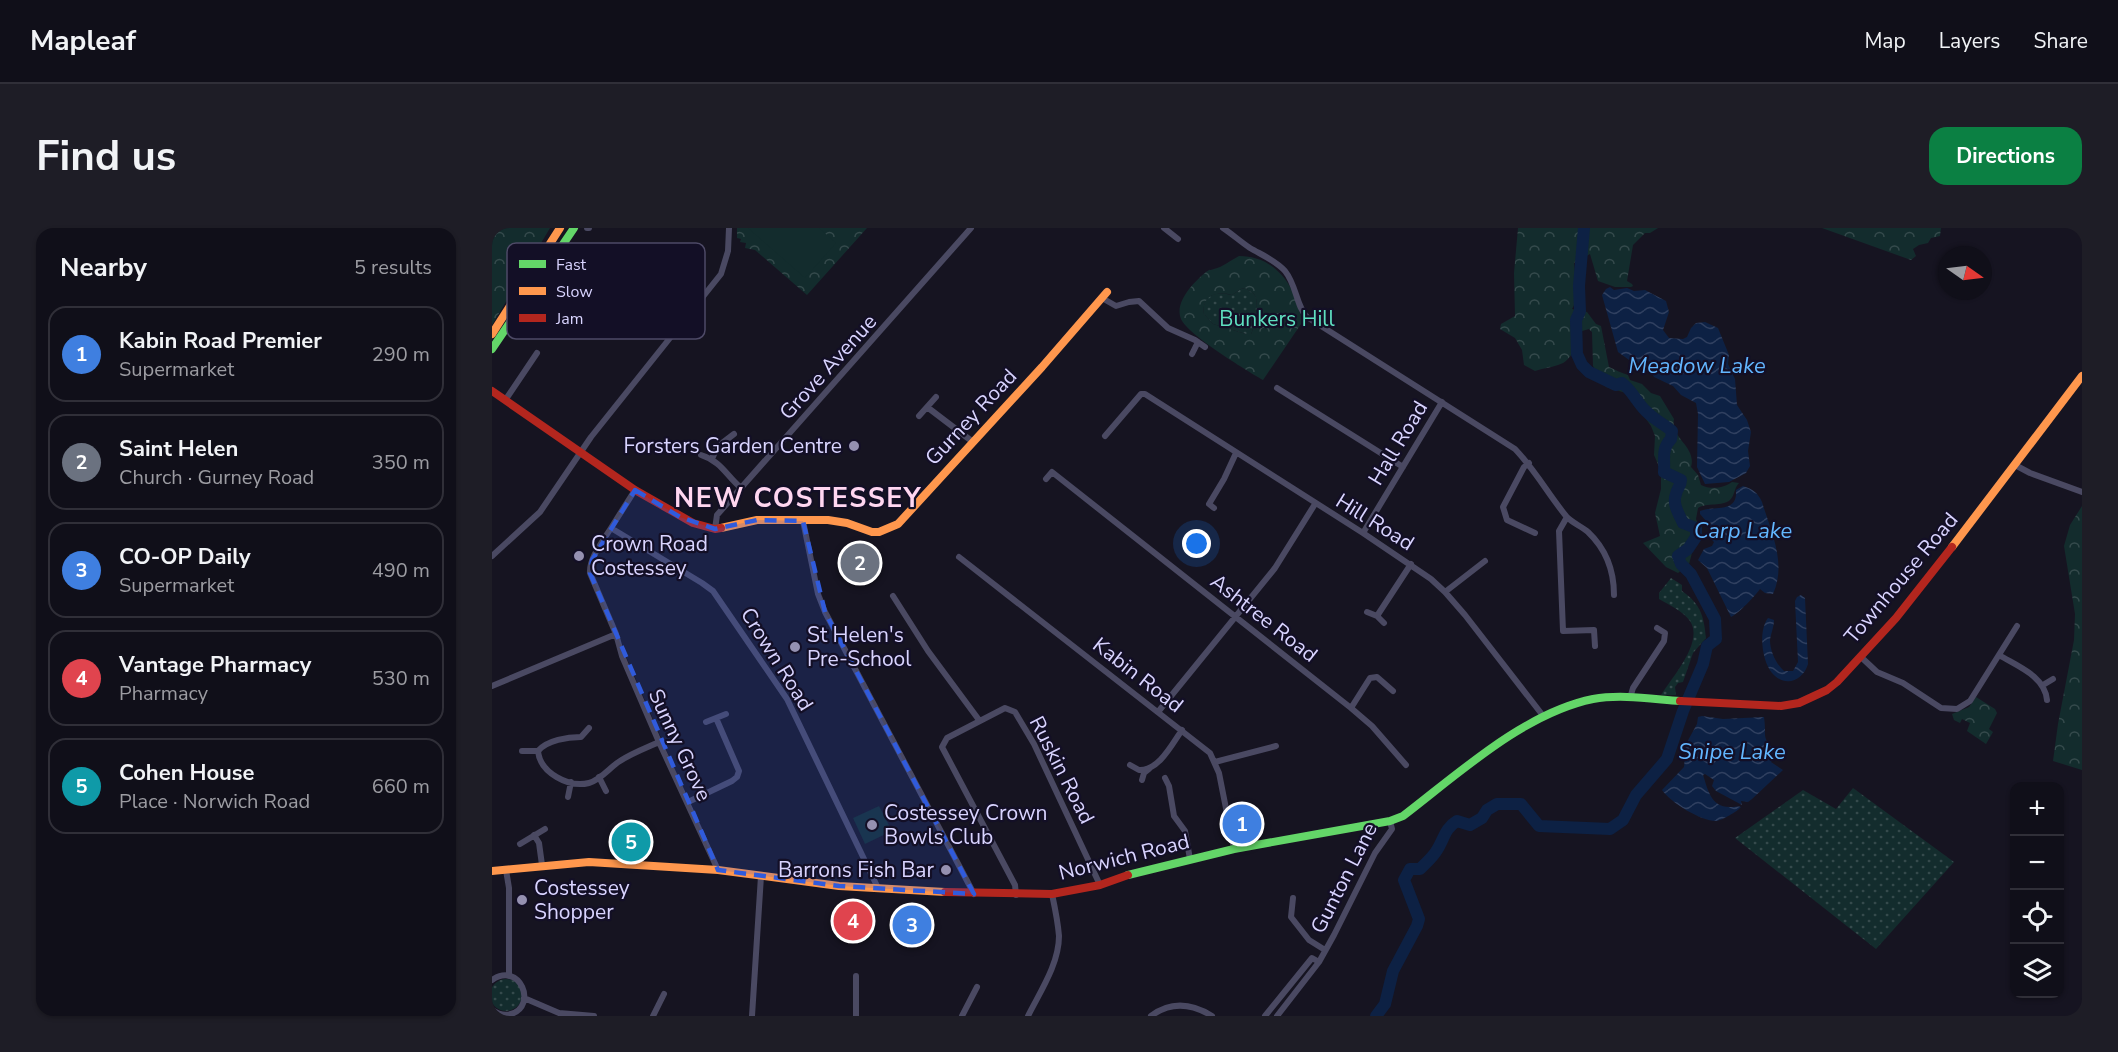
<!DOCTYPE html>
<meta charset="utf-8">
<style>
:root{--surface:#100f19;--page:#1e1d26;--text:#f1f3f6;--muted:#9c9ca2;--line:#302f38;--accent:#0b8043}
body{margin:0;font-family:"Nunito Sans",sans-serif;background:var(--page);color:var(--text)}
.controls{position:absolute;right:18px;bottom:18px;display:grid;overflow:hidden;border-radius:12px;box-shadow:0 2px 4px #0004}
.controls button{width:54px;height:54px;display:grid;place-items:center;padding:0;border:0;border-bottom:2px solid var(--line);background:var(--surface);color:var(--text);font:30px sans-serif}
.compass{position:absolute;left:1446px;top:18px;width:54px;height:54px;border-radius:50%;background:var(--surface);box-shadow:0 2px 4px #0004;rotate:104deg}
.you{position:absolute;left:705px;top:316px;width:21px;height:21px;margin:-15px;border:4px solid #fff;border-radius:50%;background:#1a73e8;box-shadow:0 0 0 9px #1a73e833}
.badge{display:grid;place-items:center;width:39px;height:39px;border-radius:50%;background:var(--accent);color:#fff;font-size:20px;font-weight:700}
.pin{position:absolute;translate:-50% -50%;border:3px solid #fff;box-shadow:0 2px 6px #0006}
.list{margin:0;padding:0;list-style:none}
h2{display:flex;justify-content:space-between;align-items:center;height:78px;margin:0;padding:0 24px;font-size:26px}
h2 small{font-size:20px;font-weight:400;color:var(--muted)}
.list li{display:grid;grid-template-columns:39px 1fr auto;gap:18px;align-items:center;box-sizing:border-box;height:96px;margin:0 12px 12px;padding:0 12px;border:2px solid var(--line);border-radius:18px}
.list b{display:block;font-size:22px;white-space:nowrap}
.list p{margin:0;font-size:20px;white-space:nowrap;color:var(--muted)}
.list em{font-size:20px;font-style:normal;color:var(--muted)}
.icon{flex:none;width:33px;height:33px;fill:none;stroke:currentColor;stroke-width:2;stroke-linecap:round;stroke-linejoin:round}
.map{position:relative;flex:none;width:1590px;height:788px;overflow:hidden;border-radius:18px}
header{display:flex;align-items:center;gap:36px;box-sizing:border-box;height:84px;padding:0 30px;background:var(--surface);border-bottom:2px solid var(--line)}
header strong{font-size:28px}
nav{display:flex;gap:33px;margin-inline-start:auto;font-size:21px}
.intro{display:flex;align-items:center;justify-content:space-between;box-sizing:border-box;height:144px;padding:0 36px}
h1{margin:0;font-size:42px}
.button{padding:15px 27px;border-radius:18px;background:var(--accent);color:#fff;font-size:21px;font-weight:700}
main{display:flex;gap:36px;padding:0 36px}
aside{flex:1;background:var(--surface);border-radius:18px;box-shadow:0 2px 4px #0004}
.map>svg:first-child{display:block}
</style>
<header>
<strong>Mapleaf</strong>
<nav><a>Map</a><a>Layers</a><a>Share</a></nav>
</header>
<div class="intro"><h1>Find us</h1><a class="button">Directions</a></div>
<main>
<aside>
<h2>Nearby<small>5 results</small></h2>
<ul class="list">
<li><span class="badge" style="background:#3f7fe0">1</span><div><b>Kabin Road Premier</b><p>Supermarket</p></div><em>290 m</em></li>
<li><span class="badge" style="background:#6b7280">2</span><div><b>Saint Helen</b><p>Church · Gurney Road</p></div><em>350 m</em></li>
<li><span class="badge" style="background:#3f7fe0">3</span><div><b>CO-OP Daily</b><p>Supermarket</p></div><em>490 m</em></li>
<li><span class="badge" style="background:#e0444e">4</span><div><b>Vantage Pharmacy</b><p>Pharmacy</p></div><em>530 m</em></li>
<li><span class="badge" style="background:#0f9aa8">5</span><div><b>Cohen House</b><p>Place · Norwich Road</p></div><em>660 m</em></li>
</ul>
</aside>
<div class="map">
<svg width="1590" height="788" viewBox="0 0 1590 788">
<defs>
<pattern id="grass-dots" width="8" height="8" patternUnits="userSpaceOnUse" patternTransform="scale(1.5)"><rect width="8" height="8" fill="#132c2d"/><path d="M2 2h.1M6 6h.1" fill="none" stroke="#354a4c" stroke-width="1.8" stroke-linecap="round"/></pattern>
<pattern id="forest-crowns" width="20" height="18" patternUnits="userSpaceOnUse" patternTransform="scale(1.5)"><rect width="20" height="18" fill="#132c2d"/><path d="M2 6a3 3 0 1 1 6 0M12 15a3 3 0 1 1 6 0" fill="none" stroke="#354a4c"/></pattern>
<pattern id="water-waves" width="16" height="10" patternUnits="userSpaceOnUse" patternTransform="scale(1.5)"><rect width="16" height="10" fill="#0d2144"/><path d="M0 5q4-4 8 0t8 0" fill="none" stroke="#304060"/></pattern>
</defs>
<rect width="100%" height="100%" fill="#161421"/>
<path fill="url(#grass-dots)" d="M 753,60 C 756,62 760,64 762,66 C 768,73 763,98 759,106 L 754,106 L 721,96 L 712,86 C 709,66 725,63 740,67 L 749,61 Z
M 1179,350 L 1190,357 L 1190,363 C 1209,376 1212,389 1214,410 L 1201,425 L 1191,454 L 1186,455 L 1183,459 L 1184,467 L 1169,467 C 1181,448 1212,414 1198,393 C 1191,383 1177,377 1167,371 L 1167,365 Z
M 1361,560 L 1462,634 L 1384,721 L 1243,610 L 1311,562 L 1344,581 Z
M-2 767a16 16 0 1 1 32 0a16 16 0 1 1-32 0Z"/>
<path fill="url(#forest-crowns)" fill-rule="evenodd" d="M 0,0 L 58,0 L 0,97 Z
M 245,0 L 375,0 L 315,67 L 263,22 L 253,20 L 254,15 L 248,14 L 249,11 L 245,10 Z
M 1026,0 L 1166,0 L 1158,5 L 1153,5 L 1141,17 L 1135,53 L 1140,56 L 1141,58 L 1139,59 L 1123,59 L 1106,53 L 1098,26 L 1082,35 L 1086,69 L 1080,81 L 1095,84 L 1104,96 L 1109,98 L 1117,139 C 1124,142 1129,145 1136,147 L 1138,152 L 1150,156 L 1159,165 L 1168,168 L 1182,191 C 1178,210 1205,219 1199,239 L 1206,247 L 1209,257 C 1219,262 1232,260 1240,254 L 1247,255 C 1242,260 1243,267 1238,272 C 1230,279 1215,274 1206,280 L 1204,291 L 1209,303 L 1204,310 L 1197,336 L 1186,345 L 1174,339 L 1151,315 L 1168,308 L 1163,285 L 1169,261 L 1169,243 L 1162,227 L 1163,208 L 1159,198 L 1152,188 L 1150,175 L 1147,169 L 1114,159 L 1101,138 L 1100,104 L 1097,101 L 1090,103 C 1084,115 1081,133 1066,137 C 1058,140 1051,140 1043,143 L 1032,137 L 1030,122 L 1023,110 L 1008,101 L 1009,96 L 1023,88 L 1022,45 Z
M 1330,0 L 1449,0 L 1448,8 L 1439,10 L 1436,15 L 1427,17 L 1421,21 L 1424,28 L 1419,32 Z
M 747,28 C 771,28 789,41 800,62 C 805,71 807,83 811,93 L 771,152 C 754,142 696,107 689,91 C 682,74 702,54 714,44 C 721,39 714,44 722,41 C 731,39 739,32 747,28 ZM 753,60 C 756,62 760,64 762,66 C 768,74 763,98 759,106 L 754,106 L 721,96 L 712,86 C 709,67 725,63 740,67 L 749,61 Z
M 1590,278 L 1590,542 L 1561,533 L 1566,496 L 1582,412 L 1583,386 L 1572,318 L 1578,297 Z
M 1484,469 L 1503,481 L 1505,485 L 1497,501 L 1501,504 L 1494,516 L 1475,503 L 1478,495 L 1470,491 L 1468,495 L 1462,492 L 1460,486 L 1477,479 Z"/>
<path fill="#132c2d" d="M 327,0 L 344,15 L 313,50 L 256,0 Z
M 387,578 L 400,603 L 373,616 L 361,590 Z"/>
<path fill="url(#water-waves)" d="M 1118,59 L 1122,62 L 1135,60 L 1142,63 L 1153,62 L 1174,73 L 1177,84 L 1171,102 L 1177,110 L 1191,111 L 1195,109 L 1199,100 L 1204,95 L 1213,94 L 1226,100 L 1237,127 L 1236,136 L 1243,151 L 1245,177 L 1255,192 L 1259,204 L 1256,223 L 1258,238 L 1254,245 L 1237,254 L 1213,256 L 1205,239 L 1206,186 L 1204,175 L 1189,167 L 1181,158 L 1162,149 L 1157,140 L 1144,137 L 1126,124 L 1110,67 L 1114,61 Z
M 1251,258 C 1261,261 1266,265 1270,274 C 1279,304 1295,335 1281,366 L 1273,365 L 1268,361 C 1264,367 1246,386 1239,389 L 1215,340 L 1206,332 L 1212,321 L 1220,318 L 1222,314 L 1218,310 L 1221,301 L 1208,286 L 1208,283 C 1222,277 1246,286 1244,262 Z
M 1309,367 L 1313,370 L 1316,436 C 1311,453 1293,460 1280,445 C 1270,433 1266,403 1276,390 L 1282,392 C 1282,399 1279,405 1278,412 C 1278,423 1284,436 1292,443 L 1301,443 L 1306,434 L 1303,373 L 1305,369 Z
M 1210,488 L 1231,491 L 1272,489 C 1275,510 1268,509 1286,525 L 1279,534 L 1291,542 L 1260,571 L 1256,574 L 1249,573 L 1250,577 L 1224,563 L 1220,558 L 1222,552 L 1213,546 L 1211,547 C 1216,562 1219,580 1239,579 C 1243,579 1246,578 1249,579 C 1246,583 1229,593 1224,593 C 1209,593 1179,575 1170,562 L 1192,539 L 1194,516 L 1205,496 L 1206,489 Z"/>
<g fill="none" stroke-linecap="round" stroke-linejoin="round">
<path stroke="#0d2144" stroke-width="12" d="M 884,788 L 893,776 L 901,743 L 925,698 L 927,691 L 912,652 L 918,641 L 928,641 C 934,635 941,629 945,622 C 952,611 953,600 965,593 L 978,597 L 990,590 L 995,582 L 1005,576 L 1029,576 L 1047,598 L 1118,601 L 1131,592 L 1144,567 L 1175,531 L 1191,483 L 1211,436 L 1215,418 L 1224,411 L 1223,391 L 1199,346 L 1189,336 L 1186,328 L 1196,321 L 1204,309 L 1204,300 L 1191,295 C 1187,286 1180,276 1184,266 C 1185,260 1189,258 1189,252 L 1172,244 C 1173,231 1169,221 1179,211 L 1180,203 C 1172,196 1163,192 1156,185 C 1146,177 1141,163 1130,155 L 1124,157 L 1097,144 L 1090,137 L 1085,126 L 1084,92 L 1088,83 L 1087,58 L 1092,0"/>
<path stroke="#4a4962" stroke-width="6" d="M 95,0 L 97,0
M 672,0 L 686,11
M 731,0 C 740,6 749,14 758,20 C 770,27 783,32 793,43 C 805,58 804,78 815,89 L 1023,221 C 1043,242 1056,266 1074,288 C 1080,295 1089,298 1096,304 C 1114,321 1122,344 1122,367
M 610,70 L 624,78 L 637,74 L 647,73 L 676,100 L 703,112 L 713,119
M 700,126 L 706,114
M 785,160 L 911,239
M 14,171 L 45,125
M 435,179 L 481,214
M 427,188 L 444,169
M 613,208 L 649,166 L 653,166 L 871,305 L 939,351 L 953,364 L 973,387 L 1052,489
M 209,227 C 230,234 233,246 249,260
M 220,231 L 225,219 L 242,206
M 1037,235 L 1032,239 L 1011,279 L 1015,292 L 1043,305
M 1523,237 L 1538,245 L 1590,264
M 554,251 L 560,244 L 859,480 L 880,498 L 914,537
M 143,262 L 119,300 L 210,355 L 221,363 L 295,471 L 386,660
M 722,280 L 717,276 L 732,251 L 744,225
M 1075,289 L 1067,303 L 1071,403 L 1102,402 L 1103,418
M 311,293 L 326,366 L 333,384 L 482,666
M 119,300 C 111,313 97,330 98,345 L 124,406 L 130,428 L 167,514 L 226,642
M 223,301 L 225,287 L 479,0
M 871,305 L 950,174
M 0,328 L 48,284 L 99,209 L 229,46 L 236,23 L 237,0
M 467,329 L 718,525 L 727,545 L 742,621
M 953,364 L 993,333
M 401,368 L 436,423 L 487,492
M 875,384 L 885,388
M 892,395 L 885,388 L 919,336
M 1507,427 C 1525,438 1553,448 1555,472
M 1369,429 L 1385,444 L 1411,455 L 1449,480 L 1465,481 L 1478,473 L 1525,398
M 1551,457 L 1561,451
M 0,458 L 124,406
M 1138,470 L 1141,460 L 1172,413 L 1173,405 L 1165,400
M 859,480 L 878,450 L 885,449 L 901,463
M 666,484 L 783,340 L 823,276
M 224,490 L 234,486
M 97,500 L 89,509 C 76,509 55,512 46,523 C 48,545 77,560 97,555 C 109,552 118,539 128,533 C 140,525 154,520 167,514
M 30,523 L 46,523
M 723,534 L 784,518
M 638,537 L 647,542 C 667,543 680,516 690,502
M 107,549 L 114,563
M 673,550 L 677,558 L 682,588 L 693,603 L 698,631
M 650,552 L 652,545 L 657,541
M 76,569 L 79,554
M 196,574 L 240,553 L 245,549 L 247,543 L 224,490 L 214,494
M 42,607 L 47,615 L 50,637
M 28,616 L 53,601
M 14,642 L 17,660 L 17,748
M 524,667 L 523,657 L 450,519 L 455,510 L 513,480 L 523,484 L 542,516 L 608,657
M 801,670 L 799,689 L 817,712 L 833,722
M 0,752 C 28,733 46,778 19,786 C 12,788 6,786 0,782
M 32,770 L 67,785 L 102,788
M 161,788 L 172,766
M 260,788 L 269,648
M 364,788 L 364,748
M 470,788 L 485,759
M 536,788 C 548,764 567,736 567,708 C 566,695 563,680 560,666
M 659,788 C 679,773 699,775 720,788
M 773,788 L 820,730 L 827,734
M 785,788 L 827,734 L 842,707 L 883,625 L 900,601 L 898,593"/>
<path stroke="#63d668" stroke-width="8" d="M 0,121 L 82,0
M 636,647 L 742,621 L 898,593 L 911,588 C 966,546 1032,485 1101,471 C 1129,466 1160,471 1188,473"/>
<path stroke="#ff974d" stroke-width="8" d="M 0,106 L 68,0
M 229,300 L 265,292 L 336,292 L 355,295 L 380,304 L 387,304 L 406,296 L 550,139 L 615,64
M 1460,319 L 1590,148
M 0,643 L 97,634 L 226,642 L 347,658 L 453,664"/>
<path stroke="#b3261e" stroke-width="8" d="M 0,163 L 143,262 L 201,295 L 223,301 L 229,300
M 1188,473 L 1289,478 L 1307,475 L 1335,462 L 1345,454 L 1404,390 L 1460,319
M 453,664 L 560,666 L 608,657 L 636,647"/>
</g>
<path fill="#305bdc" fill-opacity="0.2" stroke="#305bdc" stroke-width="4.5" stroke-dasharray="12 8" stroke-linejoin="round" d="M 143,262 L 188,289 L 223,301 L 265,292 L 311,293 L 333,384 L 482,666 L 347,658 L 226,642 L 98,345 L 100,332 Z"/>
<g fill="#9591b1" stroke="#130f26" stroke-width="2">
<circle cx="362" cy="218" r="6"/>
<circle cx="87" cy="328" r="6"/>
<circle cx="303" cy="419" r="6"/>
<circle cx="380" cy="597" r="6"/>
<circle cx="454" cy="642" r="6"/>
<circle cx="30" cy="672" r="6"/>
</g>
<g text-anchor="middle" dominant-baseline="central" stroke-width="4.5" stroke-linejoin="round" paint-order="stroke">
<g font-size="21" fill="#5fe0c0" stroke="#130f26">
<text x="785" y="91">Bunkers Hill</text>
</g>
<g font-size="21" fill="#d9d4ff" stroke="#130f26">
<text transform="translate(336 139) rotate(-48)">Grove Avenue</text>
<text transform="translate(479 189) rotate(-47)">Gurney Road</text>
<text transform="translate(906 215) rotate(-59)">Hall Road</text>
<text transform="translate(883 294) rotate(32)">Hill Road</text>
<text transform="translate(1409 350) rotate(-50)">Townhouse Road</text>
<text transform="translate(772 390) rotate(38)">Ashtree Road</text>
<text transform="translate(285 431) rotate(58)">Crown Road</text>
<text transform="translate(646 447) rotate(38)">Kabin Road</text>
<text transform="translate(188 517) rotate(65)">Sunny Grove</text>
<text transform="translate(570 542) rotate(63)">Ruskin Road</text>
<text transform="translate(632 629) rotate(-14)">Norwich Road</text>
<text transform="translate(852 650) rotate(-63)">Gunton Lane</text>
</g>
<g font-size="21" fill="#d9d4ff" stroke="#130f26" text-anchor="start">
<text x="350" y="218" text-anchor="end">Forsters Garden Centre</text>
<text x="99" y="316">Crown Road<tspan x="99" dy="24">Costessey</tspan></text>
<text x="315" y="407">St Helen's<tspan x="315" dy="24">Pre-School</tspan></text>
<text x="392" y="585">Costessey Crown<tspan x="392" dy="24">Bowls Club</tspan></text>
<text x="442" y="642" text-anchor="end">Barrons Fish Bar</text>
<text x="42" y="660">Costessey<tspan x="42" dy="24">Shopper</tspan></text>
</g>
<g font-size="22" font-style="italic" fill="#62b6ff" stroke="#130f26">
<text x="1205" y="138">Meadow Lake</text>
<text x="1251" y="303">Carp Lake</text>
<text x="1240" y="524">Snipe Lake</text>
</g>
<g font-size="27" font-weight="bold" letter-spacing="1.5" fill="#ffd6f0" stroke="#130f26">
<text x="306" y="270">NEW COSTESSEY</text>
</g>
</g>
<rect x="15" y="15" width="198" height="96" rx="9" fill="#130f26" stroke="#4e4a67" stroke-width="1.5"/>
<rect x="27" y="32" width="27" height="8" fill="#63d668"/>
<rect x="27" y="59" width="27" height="8" fill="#ff974d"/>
<rect x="27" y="86" width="27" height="8" fill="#b3261e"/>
<g font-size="16" fill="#d9d4ff">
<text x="64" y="42">Fast</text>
<text x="64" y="69">Slow</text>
<text x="64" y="96">Jam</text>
</g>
</svg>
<div class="controls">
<button>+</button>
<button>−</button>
<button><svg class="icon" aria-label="locate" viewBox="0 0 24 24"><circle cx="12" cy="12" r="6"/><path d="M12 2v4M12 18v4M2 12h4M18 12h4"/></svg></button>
<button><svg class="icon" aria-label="layers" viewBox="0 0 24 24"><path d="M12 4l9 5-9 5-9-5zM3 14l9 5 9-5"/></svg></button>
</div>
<svg class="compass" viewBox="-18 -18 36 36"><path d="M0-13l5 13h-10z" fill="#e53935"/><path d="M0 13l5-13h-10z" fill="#9c9ca2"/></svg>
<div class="you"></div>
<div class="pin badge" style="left:750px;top:596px;background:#3f7fe0">1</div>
<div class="pin badge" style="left:368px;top:335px;background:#6b7280">2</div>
<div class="pin badge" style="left:420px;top:697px;background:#3f7fe0">3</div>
<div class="pin badge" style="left:361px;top:693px;background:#e0444e">4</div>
<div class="pin badge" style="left:139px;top:614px;background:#0f9aa8">5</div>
</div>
</main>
